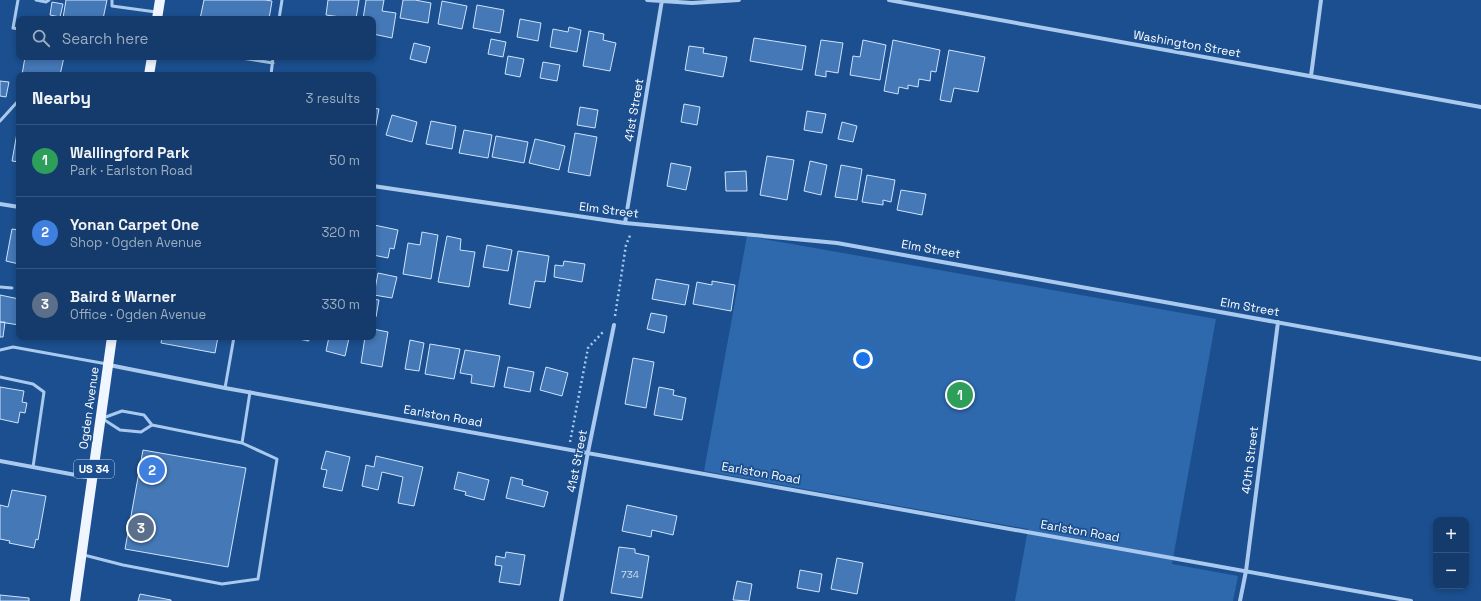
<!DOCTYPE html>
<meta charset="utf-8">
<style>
:root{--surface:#143b6b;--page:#1d4271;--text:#f1f3f6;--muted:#9dadc1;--line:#33557e;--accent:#ffd166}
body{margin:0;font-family:"Space Grotesk",sans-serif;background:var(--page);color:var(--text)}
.controls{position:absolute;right:12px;bottom:12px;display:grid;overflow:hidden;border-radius:8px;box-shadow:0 2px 6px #0003}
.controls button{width:36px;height:36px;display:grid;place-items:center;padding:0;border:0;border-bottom:1px solid var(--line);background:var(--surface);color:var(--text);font:20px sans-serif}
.you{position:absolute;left:863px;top:359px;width:14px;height:14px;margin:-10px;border:3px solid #fff;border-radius:50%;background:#1a73e8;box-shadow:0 0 0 6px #1a73e833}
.badge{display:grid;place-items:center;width:26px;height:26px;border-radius:50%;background:var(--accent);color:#fff;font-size:13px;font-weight:700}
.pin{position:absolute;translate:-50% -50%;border:2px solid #fff;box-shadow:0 1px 4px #0006}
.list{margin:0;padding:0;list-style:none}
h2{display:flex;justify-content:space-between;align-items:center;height:52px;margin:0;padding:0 16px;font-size:17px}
h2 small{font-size:13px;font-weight:400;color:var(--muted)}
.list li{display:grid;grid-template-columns:26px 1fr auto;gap:12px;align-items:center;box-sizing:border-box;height:72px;padding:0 16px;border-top:1px solid var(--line)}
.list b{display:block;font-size:15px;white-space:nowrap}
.list p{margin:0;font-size:13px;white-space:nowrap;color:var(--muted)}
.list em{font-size:13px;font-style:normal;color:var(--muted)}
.icon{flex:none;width:22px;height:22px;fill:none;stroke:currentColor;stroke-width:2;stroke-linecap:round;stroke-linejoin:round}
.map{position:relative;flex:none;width:1481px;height:601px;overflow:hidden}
.search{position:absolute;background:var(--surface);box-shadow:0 2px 6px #0003;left:16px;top:16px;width:360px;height:44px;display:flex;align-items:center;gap:10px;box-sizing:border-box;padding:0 14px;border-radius:8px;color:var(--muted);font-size:15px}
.panel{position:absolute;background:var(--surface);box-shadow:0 2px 6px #0003;left:16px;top:72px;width:360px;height:268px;border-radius:8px}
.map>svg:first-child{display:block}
</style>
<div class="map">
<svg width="1481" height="601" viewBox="0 0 1481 601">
<rect width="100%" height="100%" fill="#1b4f8f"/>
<path fill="#2e69ad" d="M 747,236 L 1216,319 L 1172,564 L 1238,576 L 1233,601 L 1015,601 L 1028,529 L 704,471 Z"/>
<path fill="#4478b7" stroke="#cfe3fa" d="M 66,0 L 107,0 L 103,19 L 63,18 Z
M 204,0 L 265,0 L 272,1 L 269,19 L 200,19 Z
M 328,0 L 359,0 L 356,19 L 326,15 Z
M 366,0 L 384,0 L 382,11 L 396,13 L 392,38 L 373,34 L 373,19 L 363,19 Z
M 403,0 L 415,0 L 431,3 L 428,23 L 400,18 Z
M 442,1 L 467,6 L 462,29 L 438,24 Z
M 52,2 L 63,4 L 60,17 L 50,15 Z
M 477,5 L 504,10 L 500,33 L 473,28 Z
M 520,19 L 541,23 L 538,41 L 517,37 Z
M 569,27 L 581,30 L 577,52 L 550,47 L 553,29 L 568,32 Z
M 589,31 L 604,34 L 603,40 L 616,43 L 610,71 L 583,66 Z
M 754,38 L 806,46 L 802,70 L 750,61 Z
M 491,39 L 506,42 L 503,57 L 488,54 Z
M 821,40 L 843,43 L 838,73 L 826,71 L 826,77 L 815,75 Z
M 863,40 L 886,45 L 880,80 L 850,75 L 853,56 L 860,57 Z
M 893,40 L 940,50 L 936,72 L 931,71 L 930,81 L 919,79 L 918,87 L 908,85 L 908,89 L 899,87 L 898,94 L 884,91 Z
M 414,43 L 430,47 L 426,63 L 410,59 Z
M 689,46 L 704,48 L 703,53 L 727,57 L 723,77 L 685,70 Z
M 949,50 L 985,57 L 978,92 L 954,88 L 951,102 L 940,100 Z
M 508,56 L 524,59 L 520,77 L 505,74 Z
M 25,57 L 64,57 L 60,75 L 22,75 Z
M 543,62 L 560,65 L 557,81 L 540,78 Z
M 0,81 L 9,82 L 6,97 L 0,96 Z
M 684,104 L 700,107 L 697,125 L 681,122 Z
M 580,107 L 598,110 L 595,128 L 577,125 Z
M 373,108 L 379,109 L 374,135 L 373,135 Z
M 807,111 L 826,114 L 822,133 L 804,130 Z
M 392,115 L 417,122 L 412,142 L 386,135 Z
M 431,121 L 456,126 L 452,149 L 426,144 Z
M 842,122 L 857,126 L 853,142 L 838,139 Z
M 464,130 L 492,135 L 488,158 L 459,153 Z
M 17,133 L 19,133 L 19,162 L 12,161 Z
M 575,133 L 597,137 L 590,176 L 568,172 Z
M 496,136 L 528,142 L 524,163 L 492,157 Z
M 535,139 L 565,146 L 559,170 L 529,163 Z
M 767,156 L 794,160 L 787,200 L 760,195 Z
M 810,161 L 827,165 L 821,195 L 804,191 Z
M 671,163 L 691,167 L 686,190 L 667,186 Z
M 841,165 L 862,169 L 857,200 L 835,197 Z
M 746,171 L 747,191 L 726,191 L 725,172 Z
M 867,175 L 895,180 L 891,202 L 883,200 L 883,205 L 862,202 Z
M 901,190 L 926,194 L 922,215 L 897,210 Z
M 374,225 L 398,230 L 394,249 L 390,248 L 388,258 L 373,255 Z
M 12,229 L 19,230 L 19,264 L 6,261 Z
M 422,232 L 438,235 L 431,279 L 403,274 L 408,243 L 420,245 Z
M 447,236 L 461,239 L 460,250 L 475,252 L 469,287 L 438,282 Z
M 487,245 L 512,250 L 508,271 L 483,267 Z
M 518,251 L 549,256 L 545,282 L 535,281 L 530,308 L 509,304 Z
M 564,261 L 585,264 L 582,282 L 554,277 L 555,265 L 563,266 Z
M 378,273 L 397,277 L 392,298 L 374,295 Z
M 656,279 L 689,285 L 685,305 L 652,299 Z
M 712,281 L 735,285 L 731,311 L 693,304 L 697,282 L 712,285 Z
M 0,295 L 19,299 L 19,325 L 0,322 Z
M 373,299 L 379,300 L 376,317 L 373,316 Z
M 651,313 L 667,316 L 664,333 L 647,329 Z
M 0,322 L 5,322 L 3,337 L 0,337 Z
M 373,329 L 388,332 L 382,367 L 361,363 L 365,337 L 373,337 Z
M 162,337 L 218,337 L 215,353 L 161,343 Z
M 329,337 L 349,338 L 345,356 L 326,351 Z
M 410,340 L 424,343 L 419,371 L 405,369 Z
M 430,344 L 460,349 L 454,379 L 425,374 Z
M 465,350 L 500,356 L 494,387 L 471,383 L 472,375 L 460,373 Z
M 633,358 L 654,362 L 646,408 L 625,404 Z
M 508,367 L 534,372 L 530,392 L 504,387 Z
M 546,367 L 568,373 L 562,396 L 540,390 Z
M 0,387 L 24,391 L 22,402 L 27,403 L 25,413 L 20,412 L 18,423 L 0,419 Z
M 659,387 L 674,390 L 673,395 L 686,398 L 682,420 L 654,415 Z
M 143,450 L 246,468 L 228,567 L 125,549 Z
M 326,451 L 350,457 L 342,491 L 323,487 L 327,470 L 321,469 Z
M 376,456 L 423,467 L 414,506 L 398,503 L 403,477 L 382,472 L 378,490 L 362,486 L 366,465 L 374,467 Z
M 458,472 L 489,480 L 484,500 L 465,495 L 466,492 L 454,489 Z
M 511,477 L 523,480 L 522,485 L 548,492 L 544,507 L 506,498 Z
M 12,490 L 46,496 L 38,540 L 36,539 L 34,548 L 9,543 L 10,541 L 0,539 L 0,505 L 8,507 Z
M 627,505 L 677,516 L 673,535 L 652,530 L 651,537 L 622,531 Z
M 619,547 L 635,549 L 635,553 L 649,556 L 642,598 L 611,593 Z
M 506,552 L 525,555 L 520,585 L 499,582 L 502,566 L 495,565 L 496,556 L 505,558 Z
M 837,558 L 863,563 L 857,594 L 831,589 Z
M 800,570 L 822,574 L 819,592 L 797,588 Z
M 737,581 L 752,584 L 749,601 L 733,600 Z
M 140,594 L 171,600 L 171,601 L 138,601 Z
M 0,595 L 29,598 L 29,601 L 0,601 Z"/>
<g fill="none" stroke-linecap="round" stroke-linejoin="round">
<path stroke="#a9c9ee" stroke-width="2.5" stroke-dasharray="2 3" stroke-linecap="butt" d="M 615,316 L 626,245 L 631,233
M 570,442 L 588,348 L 603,332"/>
<path stroke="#a9c9ee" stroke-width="3" d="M 18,0 L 13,28 L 19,29
M 36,0 L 46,2 L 49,0
M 112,0 L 112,6 L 156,12
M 279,19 L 282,0
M 235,57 L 273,63
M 271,75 L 273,57
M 0,121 L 19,100
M 0,287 L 12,288
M 295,337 L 308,340 L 309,337
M 0,350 L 13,347 L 107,364
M 0,377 L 33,384 L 44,392 L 33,467
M 225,388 L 234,337
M 103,418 L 122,411 L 144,415 L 152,425 L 242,443 L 250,392
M 103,419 L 120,430 L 141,432 L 152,425
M 84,555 L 123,565 L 222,584 L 258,579 L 277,459 L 242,443"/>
<path stroke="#a9c9ee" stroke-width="4" d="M 647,0 L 692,3 L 739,0
M 889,0 L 1481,107
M 1311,76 L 1321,0
M 373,186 L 625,223 L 837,243 L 1481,359
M 0,204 L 19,207
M 625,223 L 662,0
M 109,365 L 225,388 L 1411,601
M 0,461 L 92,478
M 561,601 L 588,452 L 614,325
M 1240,601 L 1246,571 L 1278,322"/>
<path stroke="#f0f6ff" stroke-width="10" d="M 157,19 L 160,0
M 149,75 L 152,57
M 75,601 L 112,337"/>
</g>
<g text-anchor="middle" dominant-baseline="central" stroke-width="3.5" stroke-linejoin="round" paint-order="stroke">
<g font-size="10" fill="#d0dded">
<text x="630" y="574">734</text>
</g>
<rect fill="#1b4f8f" stroke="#bbcadd" stroke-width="1" x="74" y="460" width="40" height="18" rx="3"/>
<g font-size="11" font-weight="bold" fill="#fff">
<text x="94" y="469">US 34</text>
</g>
<g font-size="12" fill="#fff" stroke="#1b4f8f">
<text transform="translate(1187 44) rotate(10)">Washington Street</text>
<text transform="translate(634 110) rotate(-80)">41st Street</text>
<text transform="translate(609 210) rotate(7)">Elm Street</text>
<text transform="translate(931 249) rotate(10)">Elm Street</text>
<text transform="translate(1250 307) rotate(10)">Elm Street</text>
<text transform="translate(89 408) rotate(-82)">Ogden Avenue</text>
<text transform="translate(443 416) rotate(10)">Earlston Road</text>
<text transform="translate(1250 460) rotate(-83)">40th Street</text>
<text transform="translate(577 461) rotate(-79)">41st Street</text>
<text transform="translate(761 473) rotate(10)">Earlston Road</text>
<text transform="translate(1080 531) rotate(10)">Earlston Road</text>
</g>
</g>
</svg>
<div class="controls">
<button>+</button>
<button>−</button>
</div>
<div class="you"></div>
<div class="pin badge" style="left:960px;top:395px;background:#2e9e5b">1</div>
<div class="pin badge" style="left:152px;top:470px;background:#3f7fe0">2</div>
<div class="pin badge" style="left:141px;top:528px;background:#5c6f8a">3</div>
<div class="search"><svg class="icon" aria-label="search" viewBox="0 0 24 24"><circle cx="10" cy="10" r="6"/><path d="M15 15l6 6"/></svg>Search here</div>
<section class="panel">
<h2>Nearby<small>3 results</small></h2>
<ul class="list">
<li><span class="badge" style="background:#2e9e5b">1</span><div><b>Wallingford Park</b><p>Park · Earlston Road</p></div><em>50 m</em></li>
<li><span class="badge" style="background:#3f7fe0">2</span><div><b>Yonan Carpet One</b><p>Shop · Ogden Avenue</p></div><em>320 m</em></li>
<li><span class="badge" style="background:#5c6f8a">3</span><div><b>Baird &amp; Warner</b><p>Office · Ogden Avenue</p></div><em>330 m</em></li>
</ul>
</section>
</div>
